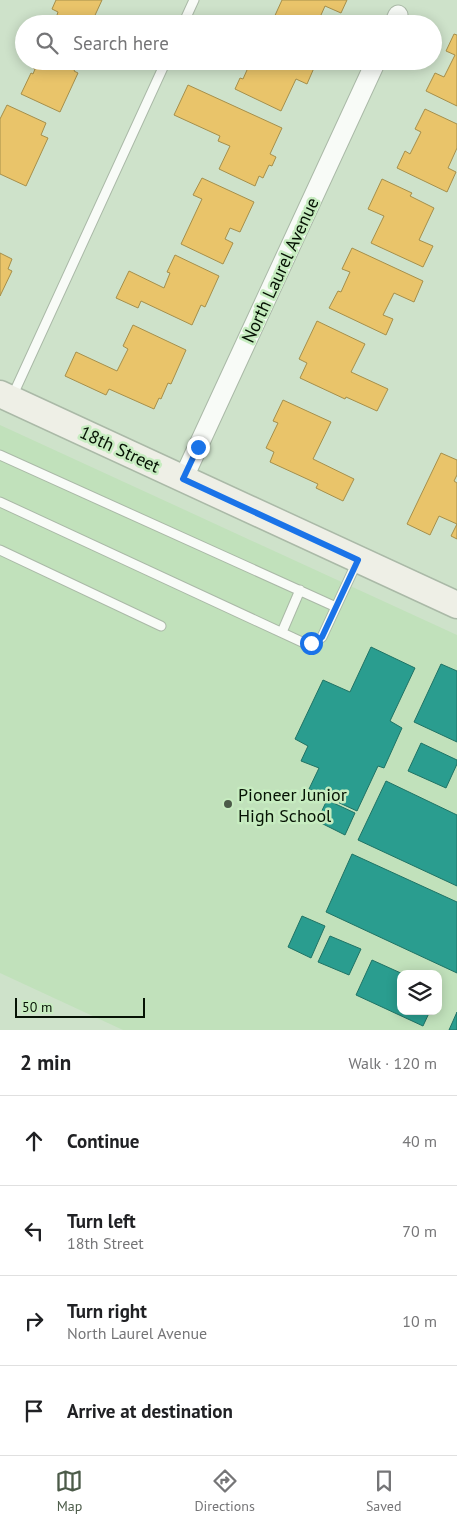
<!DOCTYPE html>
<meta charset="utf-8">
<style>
:root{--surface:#fff;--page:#f2f2f2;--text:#202124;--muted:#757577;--line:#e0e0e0;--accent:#4c5b49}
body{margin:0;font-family:"PT Sans",sans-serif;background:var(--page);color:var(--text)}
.controls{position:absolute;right:15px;bottom:15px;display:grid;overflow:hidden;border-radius:10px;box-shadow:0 2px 12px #0003}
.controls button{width:45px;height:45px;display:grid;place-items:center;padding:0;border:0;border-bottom:1px solid var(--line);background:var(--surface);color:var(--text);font:25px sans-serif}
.scale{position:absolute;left:15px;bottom:12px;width:130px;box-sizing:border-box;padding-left:5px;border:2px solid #061204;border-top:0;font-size:14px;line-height:18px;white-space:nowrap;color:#061204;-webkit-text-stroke:4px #c7ecc0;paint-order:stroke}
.stop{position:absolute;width:15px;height:15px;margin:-11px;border:4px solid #1a73e8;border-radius:50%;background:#fff}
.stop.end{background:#1a73e8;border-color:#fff;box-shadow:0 1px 5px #0008}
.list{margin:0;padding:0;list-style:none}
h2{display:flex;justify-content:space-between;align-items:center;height:65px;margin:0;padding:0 20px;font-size:21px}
h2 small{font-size:16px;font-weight:400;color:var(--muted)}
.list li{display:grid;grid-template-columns:32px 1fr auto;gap:15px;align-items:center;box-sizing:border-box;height:90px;padding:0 20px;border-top:1px solid var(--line)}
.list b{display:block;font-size:19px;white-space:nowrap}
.list p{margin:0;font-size:16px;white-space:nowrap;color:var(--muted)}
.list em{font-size:16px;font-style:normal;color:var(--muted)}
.icon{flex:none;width:28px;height:28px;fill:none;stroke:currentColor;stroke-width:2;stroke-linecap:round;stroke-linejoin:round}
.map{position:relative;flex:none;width:457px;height:1030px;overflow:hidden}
.search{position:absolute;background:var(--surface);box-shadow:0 2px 12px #0003;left:15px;right:15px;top:15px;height:55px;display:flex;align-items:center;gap:12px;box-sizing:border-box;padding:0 18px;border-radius:28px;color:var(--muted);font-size:19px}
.sheet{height:425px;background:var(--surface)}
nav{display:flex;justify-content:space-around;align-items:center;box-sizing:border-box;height:70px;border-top:1px solid var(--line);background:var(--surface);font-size:14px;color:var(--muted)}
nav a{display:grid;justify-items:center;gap:2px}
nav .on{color:var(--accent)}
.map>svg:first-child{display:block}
</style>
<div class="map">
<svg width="457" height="1030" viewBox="0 0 457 1030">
<rect width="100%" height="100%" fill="#cee2ca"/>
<path fill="#c1e1bb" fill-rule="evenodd" d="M 0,425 L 457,635 L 457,1030 L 123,1030 L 0,973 ZM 401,974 L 438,974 L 438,1011 L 401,1011 Z"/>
<path fill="#e9c46a" stroke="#a58f4b" d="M 56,0 L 102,0 L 91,24 L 54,24 L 58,12 L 52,9 Z
M 282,0 L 347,0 L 341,13 L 325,6 L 317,24 L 276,24 L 272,22 Z
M 454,34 L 457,35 L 457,106 L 426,91 L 435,73 L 444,77 L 455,55 L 446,51 Z
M 29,61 L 79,61 L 74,71 L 78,73 L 60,112 L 21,94 L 31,73 L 33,74 L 35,69 L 33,68 L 34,67 Z
M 251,61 L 317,61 L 307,84 L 296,79 L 281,111 L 235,89 L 240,78 L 243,79 Z
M 188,85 L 282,128 L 270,154 L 276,157 L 272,166 L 269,165 L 263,178 L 259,176 L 255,186 L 219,169 L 230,146 L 218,141 L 220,136 L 174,115 Z
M 7,105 L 46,123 L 41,135 L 48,138 L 26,186 L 0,174 L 0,119 Z
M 425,109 L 457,124 L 457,148 L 448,168 L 456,172 L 447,192 L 397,168 L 405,151 L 410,154 L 421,132 L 415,129 Z
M 202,178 L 254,202 L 240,232 L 230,228 L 225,239 L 233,243 L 223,264 L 181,244 L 202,199 L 193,195 Z
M 382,179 L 412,193 L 410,196 L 434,208 L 419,240 L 433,246 L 423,267 L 371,243 L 384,216 L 368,209 Z
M 352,248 L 423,281 L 414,302 L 394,293 L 383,315 L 393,319 L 386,335 L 329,308 L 338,291 L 341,292 L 350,272 L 342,269 Z
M 0,253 L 12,259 L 8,269 L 12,271 L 0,296 Z
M 175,255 L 219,276 L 205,307 L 201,305 L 192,325 L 141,301 L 138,308 L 116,298 L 129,271 L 164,288 L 170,273 L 167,272 Z
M 317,321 L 365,344 L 351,372 L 388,389 L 377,411 L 346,397 L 345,399 L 300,378 L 307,363 L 299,359 Z
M 133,325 L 186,350 L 171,384 L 168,383 L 161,399 L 159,398 L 154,409 L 109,389 L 106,395 L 65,376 L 76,352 L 117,371 L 128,349 L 123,346 Z
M 283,400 L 331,422 L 313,459 L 354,479 L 343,501 L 316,488 L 318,484 L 270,462 L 274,452 L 266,448 L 278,423 L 273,421 Z
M 441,453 L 457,460 L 457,475 L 454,481 L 457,483 L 457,539 L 451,536 L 457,524 L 439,516 L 430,535 L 407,524 Z"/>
<path fill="#2a9d8f" stroke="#1f7365" d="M 371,647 L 415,668 L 390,721 L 402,728 L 384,768 L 378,766 L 357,811 L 309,789 L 319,768 L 301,761 L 308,746 L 295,739 L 323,680 L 350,692 Z
M 441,664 L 457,671 L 457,742 L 414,722 Z
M 421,743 L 457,760 L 457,764 L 446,788 L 408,771 Z
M 386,781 L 457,815 L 457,886 L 358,840 Z
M 327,800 L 355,813 L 345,835 L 317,821 Z
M 352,854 L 457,902 L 457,973 L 326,912 Z
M 302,916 L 325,926 L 311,958 L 288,947 Z
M 330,936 L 361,949 L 349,975 L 318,962 Z
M 372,960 L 403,974 L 401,974 L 401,1011 L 430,1011 L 423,1026 L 356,995 Z
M 457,1012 L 457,1030 L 449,1030 Z"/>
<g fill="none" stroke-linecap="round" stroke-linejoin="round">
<defs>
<path id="service" d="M 183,24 L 194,0
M 12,397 L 166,61
M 0,455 L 336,607
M 0,502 L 302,642 C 311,643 315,643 322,637 L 357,562
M 0,550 L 161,626
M 282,632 L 300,590"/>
<path id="minor" d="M 394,24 L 398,15
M 183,479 L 376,61"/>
<path id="secondary" d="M 0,394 L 457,605"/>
</defs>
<use href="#service" stroke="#aab9a7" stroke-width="11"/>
<use href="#minor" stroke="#aab9a7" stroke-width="21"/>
<use href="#secondary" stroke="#aab9a7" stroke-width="29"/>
<use href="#service" stroke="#f8fbf7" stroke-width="9"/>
<use href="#minor" stroke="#f8fbf7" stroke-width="19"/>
<use href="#secondary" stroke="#eeefe6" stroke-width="26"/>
</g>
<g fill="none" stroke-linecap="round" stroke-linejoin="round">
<path stroke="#1a73e8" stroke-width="6" d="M 198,447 L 183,479 L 358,560 L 322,637 L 318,641 L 311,643"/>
</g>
<circle fill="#4c5b49" stroke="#c7ecc0" stroke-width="2" cx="228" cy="804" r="5"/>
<g text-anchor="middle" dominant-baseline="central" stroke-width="5" stroke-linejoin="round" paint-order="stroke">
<g font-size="18" fill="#061204" stroke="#c7ecc0">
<text transform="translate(280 270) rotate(-65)">North Laurel Avenue</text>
<text transform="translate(120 449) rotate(25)">18th Street</text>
</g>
<g font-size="18" fill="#061204" stroke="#c7ecc0" text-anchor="start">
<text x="238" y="794">Pioneer Junior<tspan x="238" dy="21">High School</tspan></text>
</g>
</g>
</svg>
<div class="controls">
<button><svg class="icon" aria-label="layers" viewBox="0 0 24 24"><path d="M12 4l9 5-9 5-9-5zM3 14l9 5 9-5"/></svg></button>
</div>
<div class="scale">50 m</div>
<div class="stop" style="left:311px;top:643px"></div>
<div class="stop end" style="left:198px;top:447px"></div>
<div class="search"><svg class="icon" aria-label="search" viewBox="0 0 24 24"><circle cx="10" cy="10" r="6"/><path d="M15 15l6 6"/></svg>Search here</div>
</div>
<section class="sheet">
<h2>2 min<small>Walk · 120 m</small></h2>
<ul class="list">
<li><svg class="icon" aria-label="ahead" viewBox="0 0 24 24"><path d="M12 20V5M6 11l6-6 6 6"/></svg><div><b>Continue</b></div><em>40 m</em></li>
<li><svg class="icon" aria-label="left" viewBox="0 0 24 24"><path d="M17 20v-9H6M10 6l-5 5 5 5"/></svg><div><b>Turn left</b><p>18th Street</p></div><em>70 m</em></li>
<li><svg class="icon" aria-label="right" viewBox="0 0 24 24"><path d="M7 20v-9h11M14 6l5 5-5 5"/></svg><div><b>Turn right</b><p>North Laurel Avenue</p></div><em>10 m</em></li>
<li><svg class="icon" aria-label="arrive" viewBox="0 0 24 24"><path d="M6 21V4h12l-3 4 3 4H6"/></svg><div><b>Arrive at destination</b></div></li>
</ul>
</section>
<nav>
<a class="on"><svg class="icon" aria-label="map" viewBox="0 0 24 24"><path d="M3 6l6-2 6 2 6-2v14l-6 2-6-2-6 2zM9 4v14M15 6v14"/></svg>Map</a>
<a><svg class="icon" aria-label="directions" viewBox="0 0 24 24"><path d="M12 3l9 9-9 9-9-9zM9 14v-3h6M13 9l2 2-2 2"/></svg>Directions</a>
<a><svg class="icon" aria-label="saved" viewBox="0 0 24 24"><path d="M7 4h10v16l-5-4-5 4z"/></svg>Saved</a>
</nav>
